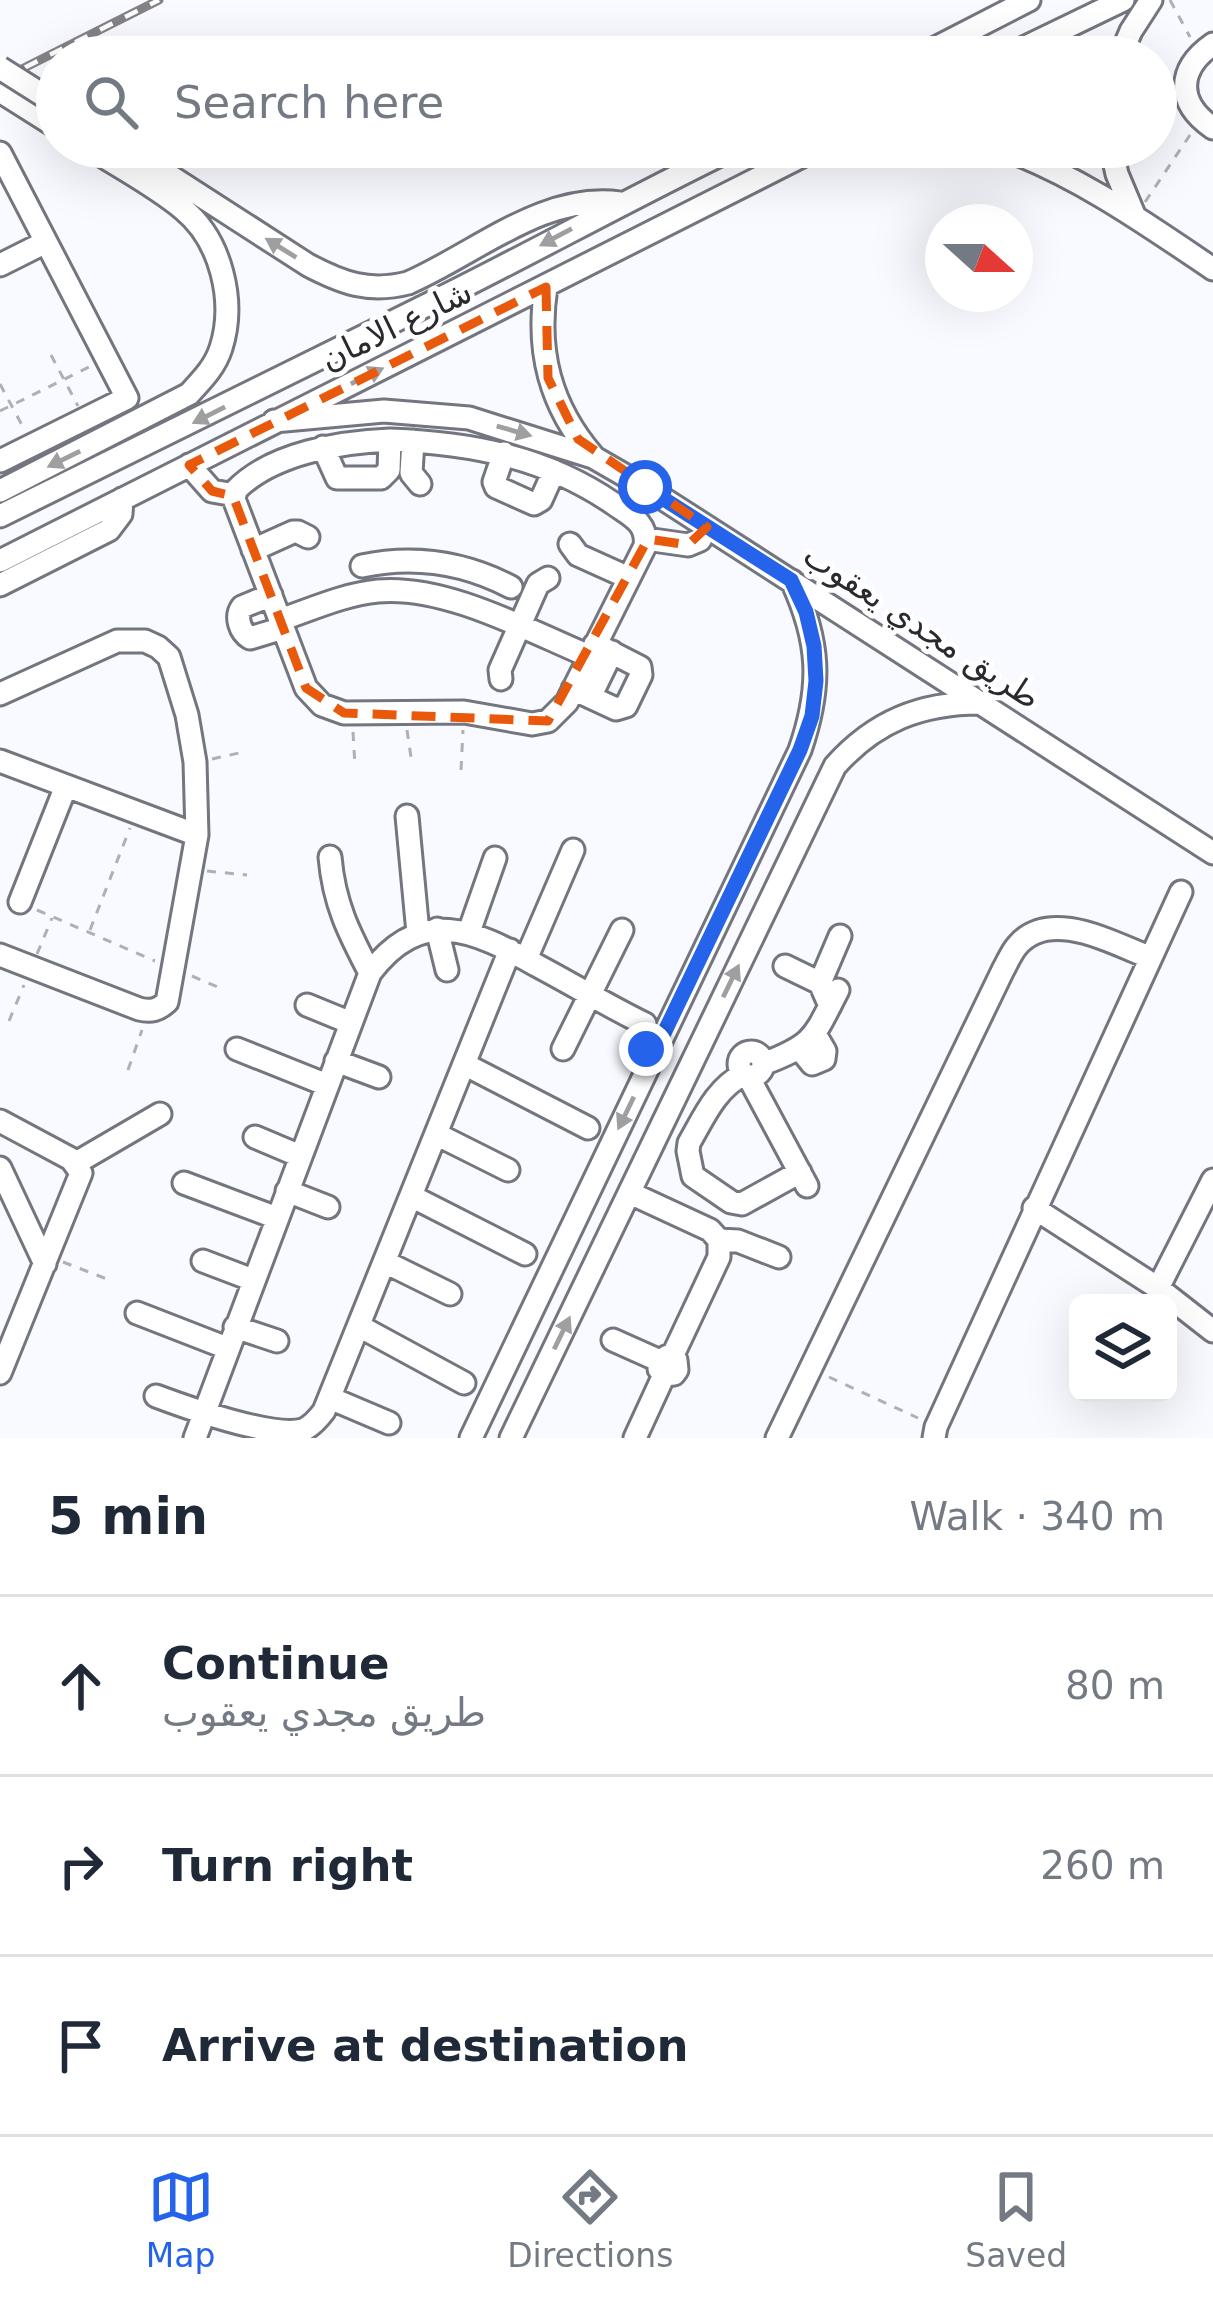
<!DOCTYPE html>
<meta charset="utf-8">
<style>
:root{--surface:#fff;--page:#f2f2f3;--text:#1f2937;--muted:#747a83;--line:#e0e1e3;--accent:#2563eb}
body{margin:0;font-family:"DejaVu Sans",Vazirmatn,sans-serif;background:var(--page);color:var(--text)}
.controls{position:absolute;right:36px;bottom:36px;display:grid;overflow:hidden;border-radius:18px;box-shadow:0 12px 48px #0002}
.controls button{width:108px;height:108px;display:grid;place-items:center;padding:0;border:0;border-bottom:3px solid var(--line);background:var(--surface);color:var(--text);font:60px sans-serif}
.compass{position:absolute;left:925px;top:204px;width:108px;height:108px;border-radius:50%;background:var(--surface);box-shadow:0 12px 48px #0002;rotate:111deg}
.stop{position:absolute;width:36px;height:36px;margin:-27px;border:9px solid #2563eb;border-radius:50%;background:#fff}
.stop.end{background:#2563eb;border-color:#fff;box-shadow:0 3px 12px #0008}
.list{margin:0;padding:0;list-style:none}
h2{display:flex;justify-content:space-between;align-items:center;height:156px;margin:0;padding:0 48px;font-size:51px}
h2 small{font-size:39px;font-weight:400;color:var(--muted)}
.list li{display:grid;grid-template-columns:78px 1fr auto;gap:36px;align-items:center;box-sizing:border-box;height:180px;padding:0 48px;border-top:3px solid var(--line)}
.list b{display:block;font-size:45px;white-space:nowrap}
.list p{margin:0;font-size:39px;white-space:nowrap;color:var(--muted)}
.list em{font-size:39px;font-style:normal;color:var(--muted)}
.icon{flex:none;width:66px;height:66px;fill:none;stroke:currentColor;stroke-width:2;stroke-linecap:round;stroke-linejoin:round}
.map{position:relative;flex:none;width:1213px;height:1438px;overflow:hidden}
.search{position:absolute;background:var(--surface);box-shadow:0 12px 48px #0002;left:36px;right:36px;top:36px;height:132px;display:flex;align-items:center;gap:30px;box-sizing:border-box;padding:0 42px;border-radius:66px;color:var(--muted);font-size:45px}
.sheet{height:696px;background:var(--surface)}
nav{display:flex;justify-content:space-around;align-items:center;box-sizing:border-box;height:168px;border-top:3px solid var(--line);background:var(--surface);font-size:33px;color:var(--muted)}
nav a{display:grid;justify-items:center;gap:6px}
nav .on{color:var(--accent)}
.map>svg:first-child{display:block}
</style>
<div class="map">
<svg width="1213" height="1438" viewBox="0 0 1213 1438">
<rect width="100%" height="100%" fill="#f9faff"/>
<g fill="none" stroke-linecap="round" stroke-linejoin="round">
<defs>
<path id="minor" d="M 1213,44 C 1177,69 1176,103 1213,128
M 918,57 L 1029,0
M 1005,57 L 1123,0
M 1120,57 L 1131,31 L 1151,0
M 0,91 L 57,127
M 125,147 L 308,265 C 342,283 369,293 408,283 C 475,254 544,192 620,203
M 999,147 C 1077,175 1145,223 1213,269
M 1111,147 L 1117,174 L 1135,217
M 0,153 L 127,398 L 0,461
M 0,265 L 46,242
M 546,287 C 536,351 550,406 593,456
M 274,421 L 384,411 L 469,418 L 593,457 L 645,487 L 1213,853
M 390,440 C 471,443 546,457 614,504 C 631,516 648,523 645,546 L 567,702 L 548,721 L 532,724 L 464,712 L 344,713 L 322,705 L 306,688 L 234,499 L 236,490 C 272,453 341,442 390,440 Z
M 413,441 L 411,473 L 420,484
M 323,447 L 337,478 L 381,478 L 389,470 L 390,440
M 504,453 L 494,482 L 496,487 L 534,504 L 541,500 L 554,471
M 189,465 L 212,491 L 235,495
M 0,491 L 189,394 C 202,380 215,367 221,348 C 236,301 221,240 183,209 C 154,185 119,167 88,147
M 0,516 C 148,443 296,371 443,297 C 541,248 637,195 736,147
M 646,539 L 688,545 L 700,540 L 707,527
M 570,544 L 578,555 L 629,578
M 253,550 L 293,532 L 298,532 L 308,537
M 0,561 L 820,147
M 362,566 C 414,555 463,562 511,587
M 0,585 L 109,530 L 121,514 L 122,499
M 271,595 L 242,607 C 235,617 240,632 250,638 L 283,628
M 280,620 C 312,609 345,594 378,591 C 446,585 527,630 589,656
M 501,679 L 500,670 L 538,584 L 548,578
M 573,689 L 616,709 L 626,706 L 641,675 L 640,667 L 595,644
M 0,694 L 117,641 L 145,641 L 158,647 L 169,657 L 187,715 L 195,762 L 197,835 L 167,1002 C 158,1010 151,1012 139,1009 L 0,955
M 590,697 L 612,652
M 0,761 L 197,835
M 407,816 L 418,933
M 330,857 C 334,904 349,933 370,973
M 20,902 L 66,786
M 437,929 L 447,970
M 469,932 L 495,858
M 526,959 L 573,850
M 785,966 L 820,983 L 830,1006
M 820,983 L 840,936
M 307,1005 L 351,1023
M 237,1049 L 327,1085
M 563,1049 L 622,930
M 800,1049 L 812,1064 L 824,1059 L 825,1051 L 815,1034
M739 1064a12 12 0 1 1 24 0a12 12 0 1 1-24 0Z
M 336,1061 L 379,1077
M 464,1064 L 588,1128
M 763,1064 C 815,1044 813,1038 838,990
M 744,1074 C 716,1088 704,1117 689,1143 L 688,1151 L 693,1176 L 731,1202 L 742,1204 L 800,1172
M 748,1076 L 807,1186
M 0,1121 L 71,1159 L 81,1173 L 0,1373
M 436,1134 L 508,1170
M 255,1137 L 300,1156
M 76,1163 L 160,1114
M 0,1168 L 45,1264
M 184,1183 L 277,1218
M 287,1191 L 328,1207
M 630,1193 L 710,1230 L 719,1240 L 719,1257 L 672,1357
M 411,1196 L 525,1254
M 1034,1208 L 1158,1288 L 1213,1331
M 719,1240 L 738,1241 L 779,1257
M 203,1261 L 253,1280
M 385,1262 L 450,1294
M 1158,1288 L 1213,1180
M 137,1313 L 227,1348
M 359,1326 L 464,1383
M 235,1327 L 277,1341
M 613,1340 L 660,1361
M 156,1396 C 188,1408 272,1438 303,1430 C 312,1426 318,1419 324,1411 L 510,950
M 330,1398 L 389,1423
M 195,1438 L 370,973 C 421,905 474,930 536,965 C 572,984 608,1006 645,1024
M 471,1438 L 800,750 C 822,686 820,642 792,581
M 511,1438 L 835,766 C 875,721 921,703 980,703
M 635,1438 L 664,1375 L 674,1374 L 677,1370 L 676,1360 L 668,1356 L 660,1361 L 659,1369 L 664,1375
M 777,1438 L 1003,970 C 1007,963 1011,953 1017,946 C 1049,907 1112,943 1149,957
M 934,1438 L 936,1427 L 1181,892"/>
</defs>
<use href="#minor" stroke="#73757f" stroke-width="27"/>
<path stroke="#afb0b4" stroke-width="3" stroke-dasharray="9 9" stroke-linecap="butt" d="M 1170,0 L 1190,37
M 1156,68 L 1168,71
M 1156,109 L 1169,104
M 752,154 L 767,147
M 1145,202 L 1190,135
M 51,355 L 78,406
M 0,384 L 23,427
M 0,411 L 89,367
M 407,730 L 412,764
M 353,732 L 355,766
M 212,759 L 239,753
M 461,770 L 463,730
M 207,871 L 247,875
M 37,910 L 155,961
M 90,930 L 130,828
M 37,954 L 52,918
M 192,976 L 218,987
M 9,1021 L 24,985
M 128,1070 L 142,1030
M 63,1262 L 112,1281
M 829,1377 L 918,1418"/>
<use href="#minor" stroke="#fff" stroke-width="21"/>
<defs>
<path id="rail" d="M 0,80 L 159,0"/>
</defs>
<use href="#rail" stroke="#828287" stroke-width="9"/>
<use href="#rail" stroke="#fff" stroke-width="4.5" stroke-dasharray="14" stroke-linecap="butt"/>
<defs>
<path id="minor-bridge" d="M 0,68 L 57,104"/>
</defs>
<use href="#minor-bridge" stroke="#73757f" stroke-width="27" stroke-linecap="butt"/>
<use href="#minor-bridge" stroke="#fff" stroke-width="21"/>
</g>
<defs><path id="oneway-solid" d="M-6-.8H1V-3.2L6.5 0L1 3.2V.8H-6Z" transform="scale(3)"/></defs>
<g fill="#9f9fa1">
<use href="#oneway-solid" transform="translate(556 237) rotate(152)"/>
<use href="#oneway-solid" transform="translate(281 248) rotate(-148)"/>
<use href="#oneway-solid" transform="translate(367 376) rotate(-26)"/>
<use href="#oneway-solid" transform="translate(209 415) rotate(153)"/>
<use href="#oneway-solid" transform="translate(514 431) rotate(16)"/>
<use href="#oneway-solid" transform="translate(64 459) rotate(154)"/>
<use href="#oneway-solid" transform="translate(731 981) rotate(-64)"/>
<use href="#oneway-solid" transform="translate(626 1113) rotate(116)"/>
<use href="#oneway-solid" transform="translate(562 1333) rotate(-64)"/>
</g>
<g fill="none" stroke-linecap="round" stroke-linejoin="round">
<path stroke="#2563eb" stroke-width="15" d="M 645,487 L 791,580 L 806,612 L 814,646 L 816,681 L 812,716 L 800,750 L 653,1056 L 646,1049"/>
</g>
<path fill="none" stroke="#e8590c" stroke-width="9" stroke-dasharray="24 15" stroke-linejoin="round" d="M 546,287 L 548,378 L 578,439 L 707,527 L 688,545 L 648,539 L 548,721 L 344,713 L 306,688 L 233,496 L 212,491 L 189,465 Z"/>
<g text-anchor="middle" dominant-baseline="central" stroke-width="10" stroke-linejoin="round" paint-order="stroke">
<g font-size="33" fill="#2a2a2e" stroke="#fff">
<text transform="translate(396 325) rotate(-26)">شارع الامان</text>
<text transform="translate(922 626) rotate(33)">طريق مجدي يعقوب</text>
</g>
</g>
</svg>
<div class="controls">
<button><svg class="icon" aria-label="layers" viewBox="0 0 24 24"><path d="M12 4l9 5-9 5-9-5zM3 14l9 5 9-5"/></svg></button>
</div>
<svg class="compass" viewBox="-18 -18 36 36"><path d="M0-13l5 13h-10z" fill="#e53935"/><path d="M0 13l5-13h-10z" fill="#747a83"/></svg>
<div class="stop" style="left:645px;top:487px"></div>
<div class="stop end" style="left:646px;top:1049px"></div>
<div class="search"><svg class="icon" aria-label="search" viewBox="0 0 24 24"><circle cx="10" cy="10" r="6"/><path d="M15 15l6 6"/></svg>Search here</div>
</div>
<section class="sheet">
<h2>5 min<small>Walk · 340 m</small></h2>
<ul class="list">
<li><svg class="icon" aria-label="ahead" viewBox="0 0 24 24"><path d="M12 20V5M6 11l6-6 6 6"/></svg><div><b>Continue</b><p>طريق مجدي يعقوب</p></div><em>80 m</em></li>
<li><svg class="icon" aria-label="right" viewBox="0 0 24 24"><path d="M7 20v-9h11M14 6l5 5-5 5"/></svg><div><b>Turn right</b></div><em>260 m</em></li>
<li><svg class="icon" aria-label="arrive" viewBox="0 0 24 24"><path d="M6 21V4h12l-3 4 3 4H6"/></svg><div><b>Arrive at destination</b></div></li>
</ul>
</section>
<nav>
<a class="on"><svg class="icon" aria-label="map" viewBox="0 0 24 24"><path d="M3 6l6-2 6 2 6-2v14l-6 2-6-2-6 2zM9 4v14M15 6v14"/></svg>Map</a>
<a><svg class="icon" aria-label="directions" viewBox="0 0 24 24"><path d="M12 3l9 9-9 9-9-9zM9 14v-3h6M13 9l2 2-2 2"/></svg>Directions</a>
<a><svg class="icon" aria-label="saved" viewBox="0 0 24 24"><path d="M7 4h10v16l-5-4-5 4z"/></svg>Saved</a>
</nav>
